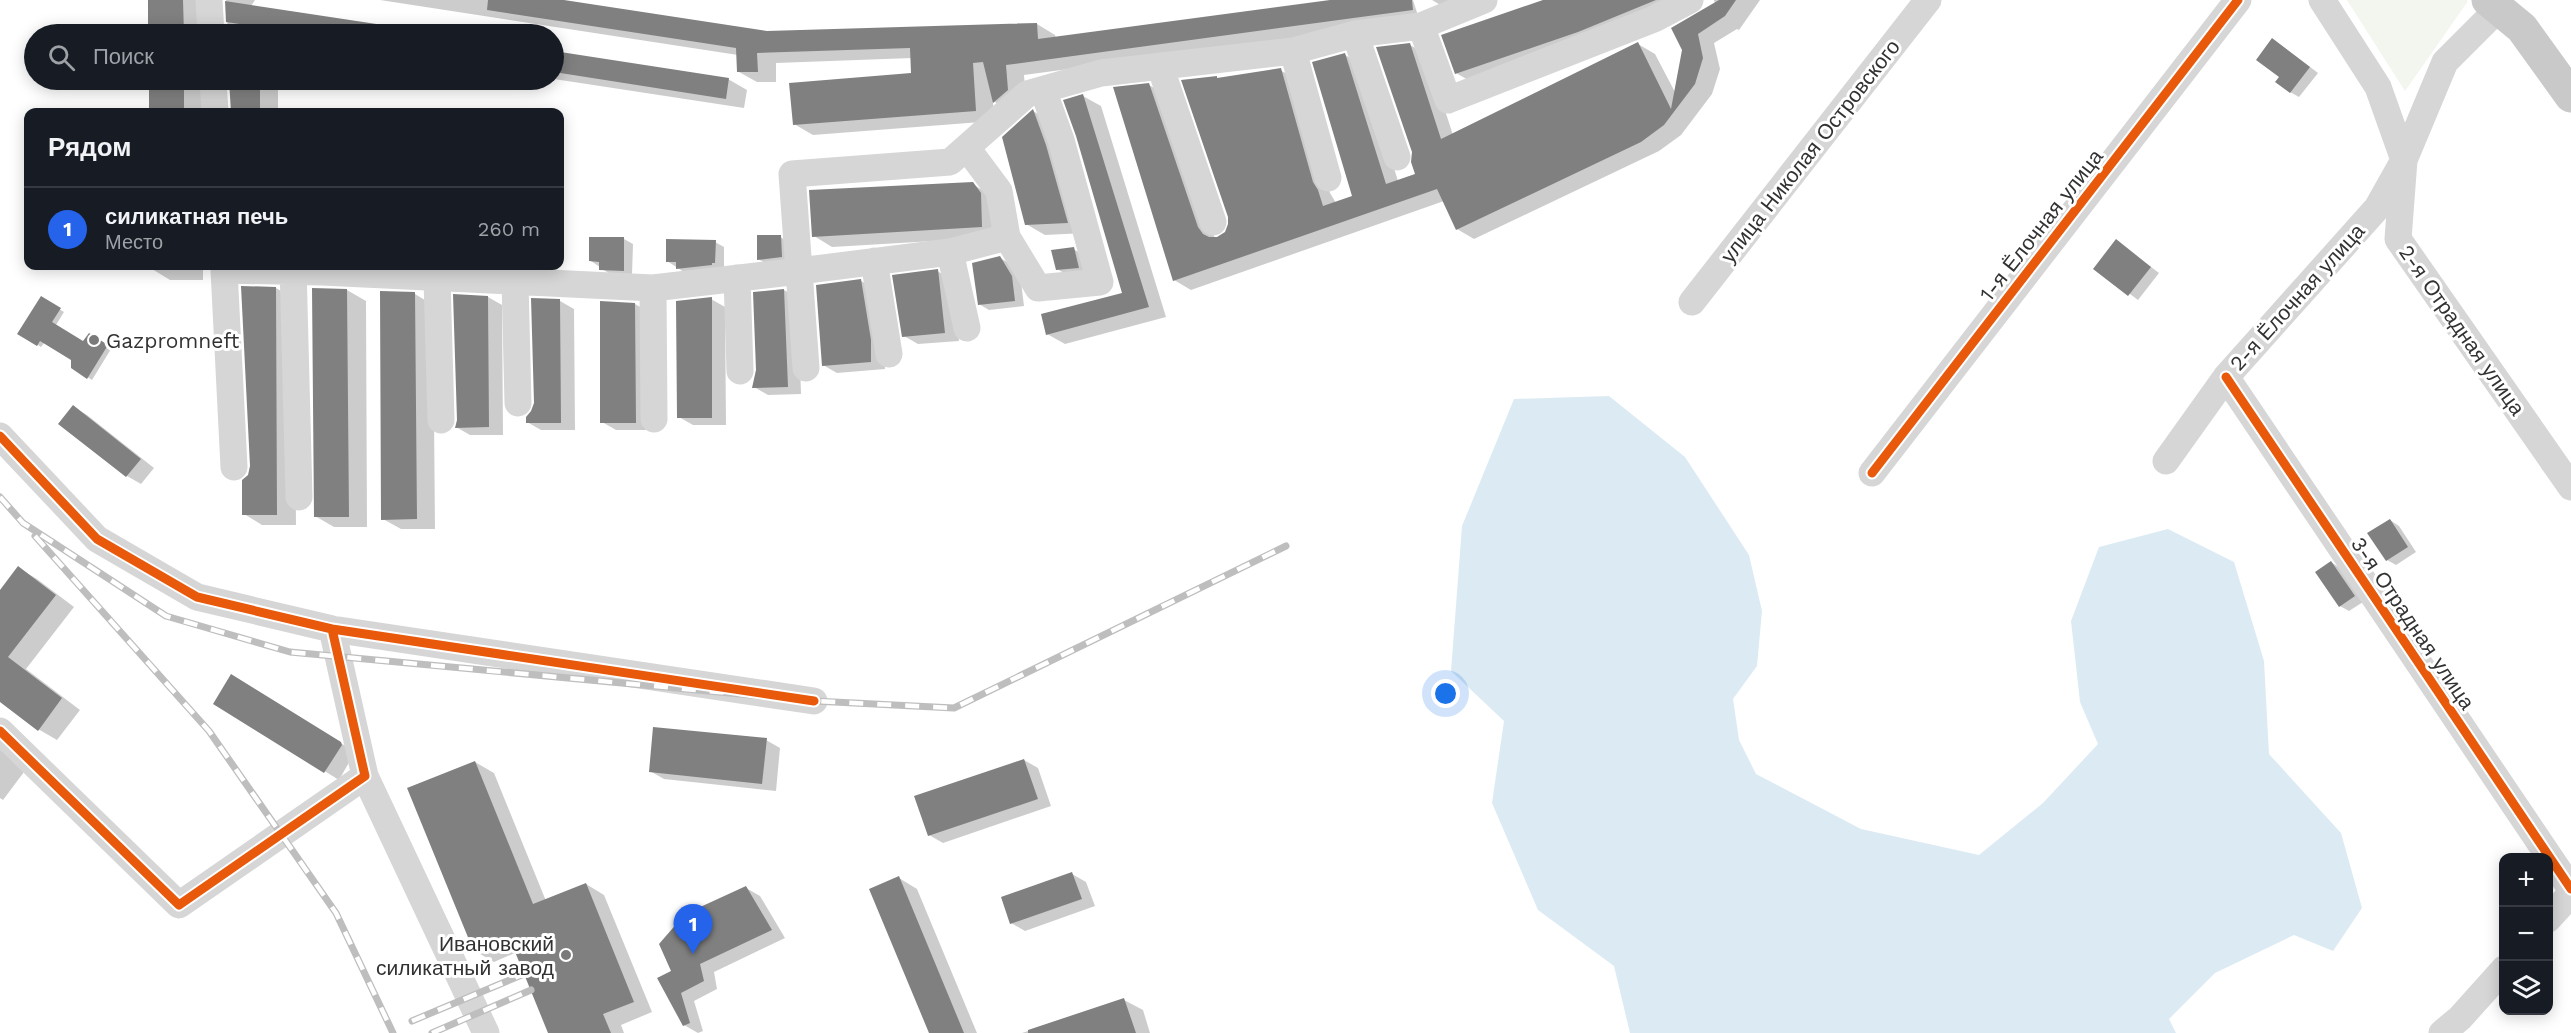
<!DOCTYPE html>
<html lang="ru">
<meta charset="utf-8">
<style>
:root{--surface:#171b24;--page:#20242c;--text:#f1f3f6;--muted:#9ea1a6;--line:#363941;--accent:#2563eb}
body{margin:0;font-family:"Work Sans",sans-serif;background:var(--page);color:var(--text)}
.controls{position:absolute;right:18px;bottom:18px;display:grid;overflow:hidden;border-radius:12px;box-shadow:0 3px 15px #0003}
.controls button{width:54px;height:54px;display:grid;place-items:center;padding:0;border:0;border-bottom:2px solid var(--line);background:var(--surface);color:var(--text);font:30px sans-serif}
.you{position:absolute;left:1446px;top:694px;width:21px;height:21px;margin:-15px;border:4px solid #fff;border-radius:50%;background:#1a73e8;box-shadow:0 0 0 9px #1a73e833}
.badge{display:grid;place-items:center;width:39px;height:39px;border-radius:50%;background:var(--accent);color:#fff;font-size:20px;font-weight:700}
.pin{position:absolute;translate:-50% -50px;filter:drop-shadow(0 2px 3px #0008)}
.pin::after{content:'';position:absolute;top:32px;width:21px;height:18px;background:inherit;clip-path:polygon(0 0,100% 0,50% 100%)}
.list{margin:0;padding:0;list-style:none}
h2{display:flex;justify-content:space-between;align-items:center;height:78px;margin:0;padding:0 24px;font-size:26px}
h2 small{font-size:20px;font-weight:400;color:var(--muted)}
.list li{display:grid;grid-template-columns:39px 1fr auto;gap:18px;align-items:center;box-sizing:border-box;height:84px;padding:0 24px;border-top:2px solid var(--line)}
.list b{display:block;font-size:22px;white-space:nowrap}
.list p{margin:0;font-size:20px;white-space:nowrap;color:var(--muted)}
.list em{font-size:20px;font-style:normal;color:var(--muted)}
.icon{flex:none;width:33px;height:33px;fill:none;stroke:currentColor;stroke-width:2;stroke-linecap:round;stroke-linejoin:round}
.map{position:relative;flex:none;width:2571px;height:1033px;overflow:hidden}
.search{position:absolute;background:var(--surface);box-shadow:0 3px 15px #0003;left:24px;top:24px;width:540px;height:66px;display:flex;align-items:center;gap:15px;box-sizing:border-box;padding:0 21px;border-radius:33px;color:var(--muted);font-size:22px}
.panel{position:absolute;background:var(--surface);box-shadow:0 3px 15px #0003;left:24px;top:108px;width:540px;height:162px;border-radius:12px}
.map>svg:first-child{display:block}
</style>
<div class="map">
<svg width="2571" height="1033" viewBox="0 0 2571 1033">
<rect width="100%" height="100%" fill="#fff"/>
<path fill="#f2f6ee" d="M 2347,0 L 2467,0 L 2468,1 L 2405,91 Z"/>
<path fill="#dcebf3" d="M 1609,396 L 1685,457 L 1749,555 L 1762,611 L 1757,666 L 1733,699 L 1739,740 L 1756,774 L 1861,829 L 1979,855 L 2043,803 L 2098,744 L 2080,702 L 2071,621 L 2099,547 L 2168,529 L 2234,562 L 2264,661 L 2269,754 L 2341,833 L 2362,908 L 2333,951 L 2294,935 L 2215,973 L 2169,1019 L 2176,1033 L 1630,1033 L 1614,966 L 1538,910 L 1492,803 L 1504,721 L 1451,671 L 1462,526 L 1514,399 Z"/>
<path fill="#0003" d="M 150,0 L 202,0 L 202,34 L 150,34 Z
M 226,0 L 255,0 L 251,6 L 436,34 L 228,34 Z
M 380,0 L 554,0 L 767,33 L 1037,24 L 1055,35 L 1056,38 L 1342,0 L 1413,0 L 1420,22 L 1024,75 L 1026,101 L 1013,112 L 993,101 L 994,121 L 813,135 L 794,124 L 913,75 L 912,58 L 776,63 L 776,82 L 757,82 L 739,72 L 738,55 Z
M 1432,0 L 1483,0 L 1449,10 Z
M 1548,0 L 1694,0 L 1475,84 L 1456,73 Z
M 1714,0 L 1760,0 L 1739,30 L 1737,29 L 1714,43 L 1720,69 L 1712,94 L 1681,135 L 1659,151 L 1474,239 L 1457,229 L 1444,201 L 1191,290 L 1174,280 L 1149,85 L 1166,95 L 1215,239 L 1226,234 L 1230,226 L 1216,77 L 1219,79 L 1280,70 L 1298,80 L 1330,193 L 1336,203 L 1354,197 L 1345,55 L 1362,65 L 1398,181 L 1417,175 L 1410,45 L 1427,55 L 1453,135 L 1638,44 L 1655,54 L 1676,94 L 1684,49 L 1715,4 Z
M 2281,45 L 2318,73 L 2299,97 L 2290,92 L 2281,77 Z
M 554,52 L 728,79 L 747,90 L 744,108 L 554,79 Z
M 150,80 L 202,80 L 202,112 L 150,112 Z
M 230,80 L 278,80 L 278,112 L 232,112 Z
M 1083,96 L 1101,106 L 1166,317 L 1065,344 L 1047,334 L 1124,294 Z
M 1033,111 L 1052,122 L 1085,233 L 1045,235 L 1026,224 Z
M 972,184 L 991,195 L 1001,237 L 832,247 L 814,236 Z
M 780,237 L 789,242 L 791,262 L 767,264 L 758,259 Z
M 624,239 L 633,244 L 632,275 L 610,274 L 591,261 Z
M 2117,241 L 2159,273 L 2138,300 L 2095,268 Z
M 715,242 L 724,247 L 724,267 L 687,274 L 667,261 Z
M 1073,249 L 1092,259 L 1076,280 L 1057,269 Z
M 1000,258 L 1009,263 L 1021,282 L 1024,306 L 989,310 L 979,304 Z
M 151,266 L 203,266 L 203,280 L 170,280 L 152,269 Z
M 937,271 L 951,279 L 959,341 L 918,344 L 904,336 Z
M 861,281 L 875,289 L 884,349 L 885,369 L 837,373 L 823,365 Z
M 276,288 L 294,299 L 296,525 L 262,525 L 244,514 Z
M 347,290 L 366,301 L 367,527 L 334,527 L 315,516 Z
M 784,290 L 798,298 L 801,394 L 768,395 L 754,387 L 757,371 L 755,294 Z
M 415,294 L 433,305 L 435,529 L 401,529 L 383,519 Z
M 488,297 L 502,305 L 503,435 L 470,435 L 456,427 Z
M 41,298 L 64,312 L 56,325 L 84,343 L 89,335 L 111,349 L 92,380 L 72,367 L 73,359 L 45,342 L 41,347 L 19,333 Z
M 711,299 L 725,307 L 726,425 L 693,425 L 679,417 Z
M 560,301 L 574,309 L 575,430 L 541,430 L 527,422 L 533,412 Z
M 635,304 L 649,312 L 649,430 L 616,430 L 602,422 Z
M 73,407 L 87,415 L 154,468 L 141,484 L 127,476 Z
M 2390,520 L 2399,526 L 2416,552 L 2396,565 L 2387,560 Z
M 2331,562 L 2340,568 L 2363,602 L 2349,611 L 2340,606 Z
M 18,568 L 37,579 L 74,607 L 26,669 L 80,710 L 57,740 L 38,729 L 0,700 L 0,592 Z
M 246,684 L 355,752 L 339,780 L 215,703 Z
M 766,740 L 780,748 L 776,791 L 664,779 L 650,771 Z
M 0,747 L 24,772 L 3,800 L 0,798 Z
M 1024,760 L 1038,768 L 1051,806 L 943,843 L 929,835 Z
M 475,762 L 494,773 L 546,901 L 586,884 L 604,895 L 652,1012 L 621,1025 L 624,1033 L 550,1033 L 517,952 L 494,962 L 475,951 Z
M 1072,874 L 1086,882 L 1095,906 L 1025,931 L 1011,923 Z
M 899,878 L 917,889 L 977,1033 L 931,1033 Z
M 746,888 L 760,896 L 785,938 L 714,972 L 717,989 L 694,1001 L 703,1031 L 698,1033 L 684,1025 L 673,971 Z
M 1124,1000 L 1143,1010 L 1150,1033 L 1022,1033 Z"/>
<path fill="#808080" d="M 148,0 L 183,0 L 184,34 L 148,34 Z
M 488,0 L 564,0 L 767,31 L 1037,23 L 1038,39 L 1330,0 L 1412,0 L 1413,10 L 1006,65 L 1008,90 L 993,103 L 983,62 L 973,63 L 976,111 L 793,125 L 789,83 L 911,73 L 910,48 L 757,53 L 758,72 L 737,72 L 736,48 L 487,10 Z
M 1543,0 L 1656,0 L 1578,32 L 1455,74 L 1441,35 Z
M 1719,0 L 1736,0 L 1725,16 L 1698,34 L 1703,58 L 1695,84 L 1664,125 L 1641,142 L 1456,230 L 1437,189 L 1173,281 L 1113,87 L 1149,83 L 1198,227 L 1203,234 L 1209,237 L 1217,237 L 1225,232 L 1228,224 L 1228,217 L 1181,80 L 1217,76 L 1217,78 L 1281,68 L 1313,182 L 1318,190 L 1323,206 L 1352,196 L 1312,62 L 1345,53 L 1386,184 L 1415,174 L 1411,162 L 1412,152 L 1376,47 L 1410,43 L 1441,139 L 1638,42 L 1671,109 L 1682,50 L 1671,28 Z
M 225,1 L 383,25 L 383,34 L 307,34 L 226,22 Z
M 2272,38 L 2310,67 L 2290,93 L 2275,82 L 2279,77 L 2256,60 Z
M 554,51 L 729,78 L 726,99 L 554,72 Z
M 149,80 L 184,80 L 184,112 L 149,112 Z
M 229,80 L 260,80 L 260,112 L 231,112 Z
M 1083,94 L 1149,307 L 1046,335 L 1041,314 L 1122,293 L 1076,136 L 1063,100 Z
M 1033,109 L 1046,145 L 1068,223 L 1025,225 L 1002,137 Z
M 973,182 L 981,193 L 982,227 L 812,237 L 809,190 Z
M 757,235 L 781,235 L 782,257 L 757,260 Z
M 589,237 L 624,237 L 624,271 L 599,270 L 599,262 L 589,261 Z
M 666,239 L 716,240 L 715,263 L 712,263 L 712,265 L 676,269 L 676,262 L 666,262 Z
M 2116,239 L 2151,267 L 2128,296 L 2093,269 Z
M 1074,247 L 1079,268 L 1056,270 L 1051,250 Z
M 1000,256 L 1012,276 L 1015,301 L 978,305 L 972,263 Z
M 938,269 L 945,333 L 902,337 L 892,275 Z
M 861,279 L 871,340 L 871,362 L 822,366 L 816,285 Z
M 241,286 L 276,287 L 277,515 L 242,515 L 242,480 L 248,475 L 250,466 Z
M 312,288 L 347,289 L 349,517 L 314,517 Z
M 784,289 L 788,387 L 752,388 L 756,370 L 753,292 Z
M 380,291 L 415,292 L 417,519 L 381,520 Z
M 453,294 L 488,296 L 489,427 L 455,428 L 457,420 Z
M 41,296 L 61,308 L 52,322 L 83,341 L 89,333 L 108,345 L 87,379 L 71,368 L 71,360 L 40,341 L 37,346 L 17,334 Z
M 712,297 L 712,418 L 677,418 L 676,301 Z
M 531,298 L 560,299 L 561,423 L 526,423 L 526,417 L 531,411 L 534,403 Z
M 600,301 L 635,303 L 636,423 L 600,423 Z
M 73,405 L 141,459 L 126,477 L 58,424 Z
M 2390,519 L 2408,547 L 2386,561 L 2367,533 Z
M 2331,561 L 2355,596 L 2339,607 L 2315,572 Z
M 18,566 L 56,595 L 8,657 L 62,698 L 38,731 L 0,702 L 0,590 Z
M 231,674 L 341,742 L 342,745 L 324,773 L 213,704 Z
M 653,727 L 767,738 L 762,784 L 649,772 Z
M 1024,759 L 1038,799 L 928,836 L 914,796 Z
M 475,761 L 533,904 L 586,883 L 634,1002 L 603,1014 L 611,1033 L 548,1033 L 509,937 L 474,952 L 407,788 Z
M 1072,872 L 1082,899 L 1010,924 L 1001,897 Z
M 899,876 L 964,1033 L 929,1033 L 869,889 Z
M 746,886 L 772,930 L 700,964 L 704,981 L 681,993 L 690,1023 L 683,1026 L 657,978 L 671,971 L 659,944 L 685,914 Z
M 1124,998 L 1136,1033 L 1028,1033 L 1028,1030 Z"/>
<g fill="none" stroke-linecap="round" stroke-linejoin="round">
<path stroke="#d6d6d6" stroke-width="27" d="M 209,0 L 211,34
M 2322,0 L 2378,87 L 2404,160 L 2398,239 L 2571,487
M 1421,26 L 1448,100 L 1654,19 L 1690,0
M 1355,34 L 1397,157
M 1293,51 L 1328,178
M 1160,66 L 1213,222
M 213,80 L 215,112
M 1007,237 L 1038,288 L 1100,282 L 1061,140 L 1043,90
M 950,252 L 967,328
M 874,261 L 889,354
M 224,266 L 224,270 L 322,272 L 653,288 L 799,271 L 792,174 L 950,162 L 1027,94 L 1101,73 L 1293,51 L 1355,34 L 1421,26 L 1484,0
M 293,266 L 299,497
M 224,270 L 234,467
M 737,278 L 740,371
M 437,279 L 441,420
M 515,282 L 518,403
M 653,288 L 654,419
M 1692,302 L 1928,0
M 806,368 L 799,271 L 950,252 L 1007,237 L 999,191 L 967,148
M 2226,377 L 2571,889
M 0,436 L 97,539 L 197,597 L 332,629 L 814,701
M 2166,461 L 2226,377 L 2377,208 L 2404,160 L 2445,62 L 2499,8
M 1872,473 L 2238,0
M 0,731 L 179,905 L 365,776 L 332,629
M 365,776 L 486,1033
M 2548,919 L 2571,894
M 2442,1033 L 2460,1018 L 2504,969"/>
<path stroke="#c9c9c9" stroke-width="33" d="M 2488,0 L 2522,28 L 2571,96"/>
<defs>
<path id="rail" d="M 0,497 L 23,523 L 166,616 L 290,652 L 814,701 L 954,708 L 1286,546
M 35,536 L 209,731 L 336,913 L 393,1033
M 412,1021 L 524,974
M 432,1033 L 531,990"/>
</defs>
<use href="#rail" stroke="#bebebe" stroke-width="7"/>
<use href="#rail" stroke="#fff" stroke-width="4.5" stroke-dasharray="14" stroke-linecap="butt"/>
<defs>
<path id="cycleway" d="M 2226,377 L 2571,889
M 0,436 L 97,539 L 197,597 L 332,629 L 814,701
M 1872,473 L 2238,0
M 0,731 L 179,905 L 365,776 L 332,629"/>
</defs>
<use href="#cycleway" stroke="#fff" stroke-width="13"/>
<use href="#cycleway" stroke="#e8590c" stroke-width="9"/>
</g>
<g fill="#7a7a7a" stroke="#fff" stroke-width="2">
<circle cx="94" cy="340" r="6"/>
<circle cx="566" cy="955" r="6"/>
</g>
<g text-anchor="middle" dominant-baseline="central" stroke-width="6" stroke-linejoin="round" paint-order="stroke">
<g font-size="21" fill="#323232" stroke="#fff">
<text transform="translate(1810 151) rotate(-52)">улица Николая Островского</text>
<text transform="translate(2041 225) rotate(-52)">1-я Ёлочная улица</text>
<text transform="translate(2297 297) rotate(-48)">2-я Ёлочная улица</text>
<text transform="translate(2462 330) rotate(55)">2-я Отрадная улица</text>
<text transform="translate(2413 623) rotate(56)">3-я Отрадная улица</text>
</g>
<g font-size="21" fill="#323232" stroke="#fff" text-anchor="start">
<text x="106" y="340">Gazpromneft</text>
<text x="554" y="943" text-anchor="end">Ивановский<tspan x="554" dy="24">силикатный завод</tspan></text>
</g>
</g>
</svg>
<div class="controls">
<button>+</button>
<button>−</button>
<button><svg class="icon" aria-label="layers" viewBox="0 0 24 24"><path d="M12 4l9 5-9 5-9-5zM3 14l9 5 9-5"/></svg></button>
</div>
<div class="you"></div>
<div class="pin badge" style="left:693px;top:954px">1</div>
<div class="search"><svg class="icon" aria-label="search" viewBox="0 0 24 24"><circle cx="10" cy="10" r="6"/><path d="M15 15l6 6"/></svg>Поиск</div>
<section class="panel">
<h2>Рядом<small></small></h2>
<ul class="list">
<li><span class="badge">1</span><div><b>силикатная печь</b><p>Место</p></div><em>260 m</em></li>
</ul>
</section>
</div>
